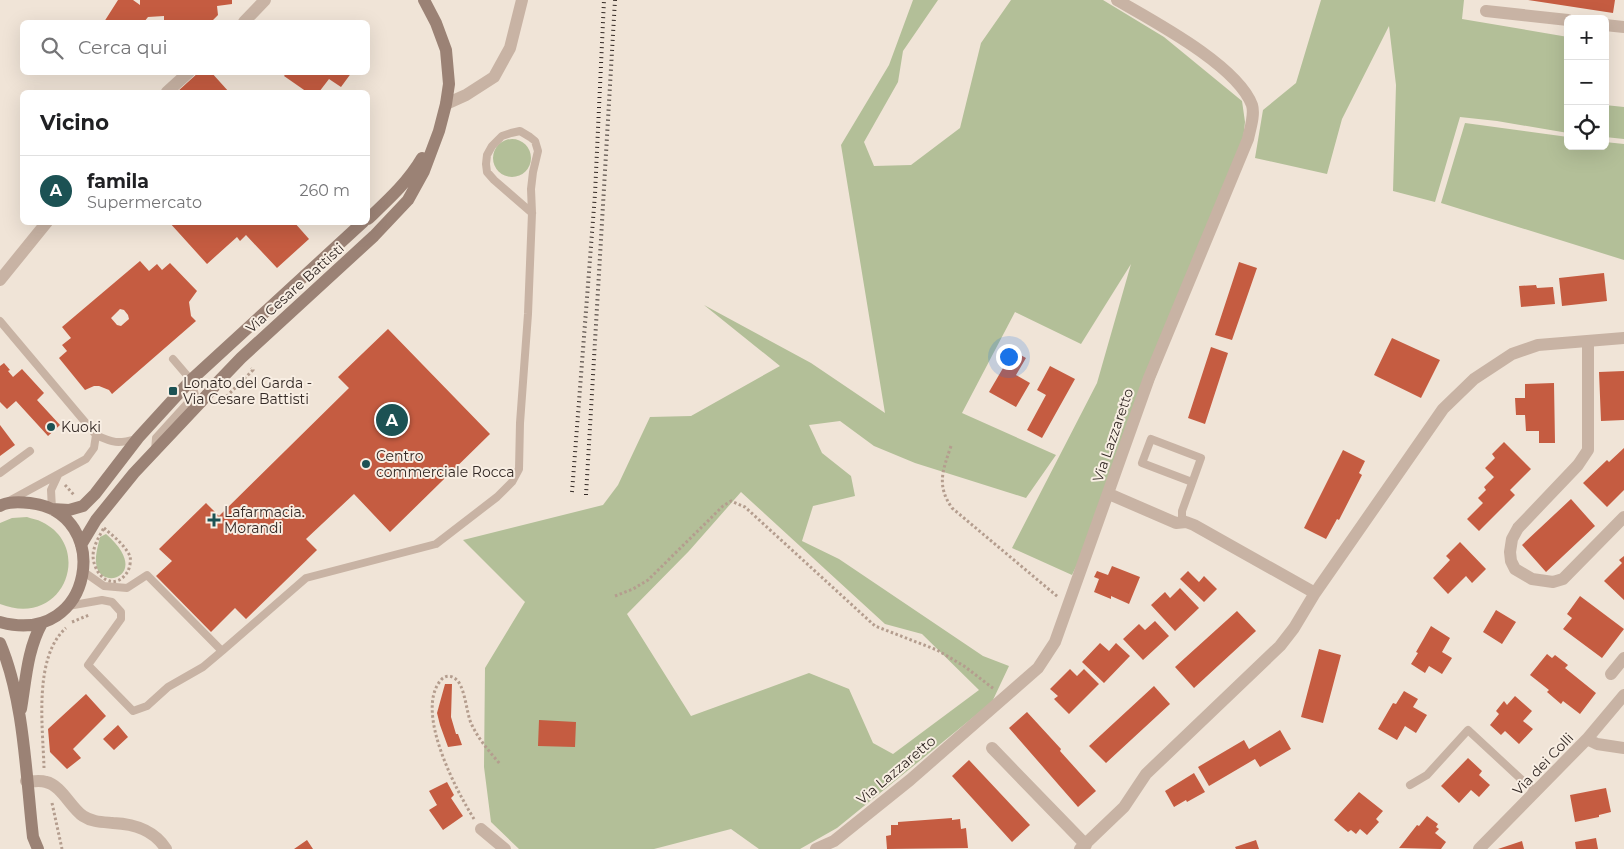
<!DOCTYPE html>
<html lang="it">
<meta charset="utf-8">
<style>
:root{--surface:#fff;--page:#f6f6f6;--text:#202124;--muted:#757577;--line:#e0e0e0;--accent:#1c5254}
body{margin:0;font-family:Montserrat,sans-serif;background:var(--page);color:var(--text)}
.controls{position:absolute;right:15px;top:15px;display:grid;overflow:hidden;border-radius:8px;box-shadow:0 5px 20px #0002}
.controls button{width:45px;height:45px;display:grid;place-items:center;padding:0;border:0;border-bottom:1px solid var(--line);background:var(--surface);color:var(--text);font:25px sans-serif}
.you{position:absolute;left:1008px;top:356px;width:18px;height:18px;margin:-12px;border:4px solid #fff;border-radius:50%;background:#1a73e8;box-shadow:0 0 0 8px #1a73e833}
.badge{display:grid;place-items:center;width:32px;height:32px;border-radius:50%;background:var(--accent);color:#fff;font-size:16px;font-weight:700}
.pin{position:absolute;translate:-50% -50%;border:2px solid #fff;box-shadow:0 1px 5px #0006}
.list{margin:0;padding:0;list-style:none}
h2{display:flex;justify-content:space-between;align-items:center;height:65px;margin:0;padding:0 20px;font-size:21px}
h2 small{font-size:16px;font-weight:400;color:var(--muted)}
.list li{display:grid;grid-template-columns:32px 1fr auto;gap:15px;align-items:center;box-sizing:border-box;height:70px;padding:0 20px;border-top:1px solid var(--line)}
.list b{display:block;font-size:19px;white-space:nowrap}
.list p{margin:0;font-size:16px;white-space:nowrap;color:var(--muted)}
.list em{font-size:16px;font-style:normal;color:var(--muted)}
.icon{flex:none;width:28px;height:28px;fill:none;stroke:currentColor;stroke-width:2;stroke-linecap:round;stroke-linejoin:round}
.map{position:relative;flex:none;width:1624px;height:849px;overflow:hidden}
.search{position:absolute;background:var(--surface);box-shadow:0 5px 20px #0002;left:20px;top:20px;width:350px;height:55px;display:flex;align-items:center;gap:12px;box-sizing:border-box;padding:0 18px;border-radius:8px;color:var(--muted);font-size:19px}
.panel{position:absolute;background:var(--surface);box-shadow:0 5px 20px #0002;left:20px;top:90px;width:350px;height:135px;border-radius:8px}
.map>svg:first-child{display:block}
</style>
<div class="map">
<svg width="1624" height="849" viewBox="0 0 1624 849">
<rect width="100%" height="100%" fill="#f0e4d7"/>
<path fill="#b3bf98" fill-rule="evenodd" d="M 913,0 L 938,0 L 903,51 L 898,82 L 864,142 L 874,166 L 911,165 L 960,128 L 981,43 L 1011,0 L 1103,0 L 1164,37 L 1242,101 L 1245,122 L 1241,159 L 1104,508 L 1072,575 L 1012,548 L 1097,383 L 1131,264 L 1081,344 L 1015,312 L 962,413 L 1056,455 L 1026,498 L 915,463 L 874,446 L 840,421 L 809,425 L 822,453 L 851,476 L 855,496 L 813,506 L 802,541 L 839,559 L 983,656 L 1009,666 L 992,702 L 837,828 L 800,849 L 759,849 L 731,829 L 654,849 L 519,849 L 491,822 L 484,767 L 485,668 L 525,602 L 463,540 L 603,505 L 618,485 L 650,417 L 691,416 L 780,366 L 704,305 L 811,363 L 885,413 L 841,145 L 889,65 ZM 741,492 L 885,624 L 922,634 L 979,690 L 893,754 L 873,743 L 849,689 L 809,673 L 691,716 L 627,614 L 689,551 Z
M 1321,0 L 1464,0 L 1462,19 L 1568,37 L 1568,133 L 1497,121 L 1460,117 L 1435,202 L 1393,191 L 1396,85 L 1389,26 L 1342,119 L 1327,174 L 1255,158 L 1263,110 L 1296,83 Z
M 1605,105 L 1624,107 L 1624,139 L 1605,137 Z
M 1465,123 L 1568,137 L 1568,146 L 1605,146 L 1605,142 L 1624,144 L 1624,260 L 1441,203 Z
M493 158a19 19 0 1 1 38 0a19 19 0 1 1-38 0Z
M 27,517 C 32,519 37,519 42,522 C 94,547 64,629 0,604 L 0,523 L 12,518 Z
M 106,534 C 151,573 105,591 97,568 C 94,558 98,546 100,537 Z"/>
<path fill="#c55c41" fill-rule="evenodd" d="M 118,0 L 133,0 L 140,5 L 140,0 L 232,0 L 232,4 L 217,6 L 218,15 L 213,20 L 164,22 L 164,16 L 148,17 L 144,22 L 104,22 Z
M 1528,0 L 1615,0 L 1613,13 Z
M 199,72 L 211,72 L 229,92 L 177,92 Z
M 287,72 L 352,72 L 341,87 L 329,79 L 319,92 L 307,92 L 284,76 Z
M 169,222 L 294,222 L 309,239 L 277,268 L 246,235 L 240,241 L 237,237 L 207,264 Z
M 140,261 L 149,271 L 157,264 L 162,270 L 170,263 L 197,291 L 189,302 L 191,316 L 196,321 L 112,394 L 109,390 L 99,386 L 94,386 L 85,390 L 59,358 L 67,351 L 62,345 L 71,338 L 62,327 ZM 120,309 L 124,310 L 128,315 L 129,319 L 121,326 L 117,325 L 111,318 Z
M 1239,262 L 1257,268 L 1232,340 L 1215,335 Z
M 1604,273 L 1607,301 L 1562,306 L 1559,278 Z
M 1536,285 L 1537,288 L 1553,287 L 1555,304 L 1521,307 L 1519,286 Z
M 388,329 L 490,434 L 390,532 L 354,494 L 306,539 L 317,550 L 246,619 L 235,608 L 211,632 L 156,576 L 172,561 L 159,549 L 206,503 L 219,516 L 349,388 L 338,377 Z
M 1392,338 L 1440,360 L 1421,398 L 1374,375 Z
M 1211,347 L 1228,353 L 1205,424 L 1188,418 Z
M 1013,351 L 1026,358 L 1016,375 L 1030,383 L 1016,407 L 989,392 Z
M 4,363 L 10,370 L 8,371 L 13,377 L 22,369 L 44,393 L 37,400 L 60,425 L 48,436 L 16,401 L 7,409 L 0,402 L 0,366 Z
M 1050,366 L 1075,379 L 1042,438 L 1027,430 L 1046,395 L 1037,390 Z
M 1624,371 L 1624,420 L 1601,421 L 1599,372 Z
M 1554,383 L 1555,443 L 1539,443 L 1539,431 L 1526,431 L 1525,415 L 1516,415 L 1515,398 L 1525,398 L 1525,384 Z
M 0,425 L 15,445 L 0,456 Z
M 1504,442 L 1531,469 L 1510,490 L 1515,495 L 1479,531 L 1467,519 L 1483,503 L 1478,498 L 1486,490 L 1484,487 L 1494,477 L 1485,468 L 1495,458 L 1492,454 Z
M 1624,448 L 1624,490 L 1607,507 L 1583,483 L 1607,460 L 1609,462 Z
M 1343,450 L 1365,461 L 1359,473 L 1362,475 L 1339,520 L 1337,519 L 1326,539 L 1304,528 Z
M 1571,499 L 1595,526 L 1546,572 L 1522,545 Z
M 1460,542 L 1486,569 L 1472,583 L 1466,576 L 1448,594 L 1433,578 L 1450,560 L 1446,556 Z
M 1624,556 L 1624,600 L 1604,581 L 1622,563 L 1619,560 Z
M 1112,566 L 1140,577 L 1129,604 L 1111,596 L 1111,599 L 1094,592 L 1099,579 L 1094,577 L 1097,571 L 1108,575 Z
M 1188,571 L 1199,582 L 1204,576 L 1217,589 L 1204,602 L 1180,579 Z
M 1180,588 L 1199,608 L 1175,631 L 1151,605 L 1165,592 L 1170,598 Z
M 1580,596 L 1624,629 L 1602,658 L 1563,629 L 1572,618 L 1567,614 Z
M 1496,610 L 1516,622 L 1502,644 L 1483,632 Z
M 1237,611 L 1256,631 L 1194,688 L 1175,667 Z
M 1155,621 L 1169,636 L 1143,660 L 1123,639 L 1139,624 L 1145,630 Z
M 1431,626 L 1450,638 L 1442,652 L 1452,658 L 1442,674 L 1429,666 L 1425,673 L 1411,664 L 1418,653 L 1416,652 Z
M 1100,643 L 1109,651 L 1116,643 L 1130,656 L 1104,683 L 1082,662 Z
M 1319,649 L 1341,655 L 1323,723 L 1301,717 Z
M 1547,654 L 1552,658 L 1555,655 L 1568,665 L 1565,668 L 1596,693 L 1580,714 L 1563,701 L 1561,704 L 1547,692 L 1549,690 L 1530,675 Z
M 1070,669 L 1077,676 L 1084,669 L 1099,684 L 1069,714 L 1054,699 L 1058,696 L 1050,689 Z
M 445,684 L 452,684 L 451,717 L 456,734 L 458,734 L 462,745 L 448,747 L 440,725 L 437,713 Z
M 1154,686 L 1170,704 L 1106,763 L 1089,746 Z
M 1404,691 L 1418,699 L 1413,707 L 1427,715 L 1416,733 L 1405,726 L 1397,740 L 1378,729 L 1393,703 L 1396,704 Z
M 86,694 L 106,716 L 73,749 L 81,758 L 67,769 L 50,752 L 48,729 Z
M 1515,696 L 1532,711 L 1523,721 L 1533,729 L 1519,744 L 1505,731 L 1501,735 L 1490,725 L 1499,714 L 1496,711 L 1504,701 L 1507,705 Z
M 1027,712 L 1061,749 L 1060,751 L 1096,791 L 1078,807 L 1009,728 Z
M 539,720 L 576,722 L 575,747 L 538,746 Z
M 118,725 L 128,737 L 114,750 L 103,739 Z
M 1280,730 L 1291,749 L 1260,767 L 1255,759 L 1209,786 L 1198,767 L 1244,740 L 1249,749 Z
M 1468,758 L 1482,771 L 1479,775 L 1490,785 L 1479,797 L 1471,790 L 1459,803 L 1441,786 Z
M 969,760 L 1030,825 L 1012,842 L 952,776 Z
M 1194,773 L 1205,792 L 1187,802 L 1186,800 L 1174,807 L 1165,791 Z
M 447,782 L 454,795 L 451,798 L 463,816 L 443,830 L 429,810 L 437,805 L 429,791 Z
M 1606,788 L 1611,812 L 1599,815 L 1599,817 L 1575,822 L 1570,795 Z
M 1359,792 L 1383,811 L 1376,819 L 1379,822 L 1367,835 L 1360,829 L 1356,834 L 1351,830 L 1348,832 L 1334,820 Z
M 1427,816 L 1438,824 L 1436,827 L 1439,829 L 1435,833 L 1446,842 L 1441,849 L 1399,848 L 1417,825 L 1419,826 Z
M 952,818 L 952,820 L 960,819 L 961,829 L 966,828 L 968,848 L 887,849 L 886,836 L 891,835 L 891,825 L 898,825 L 898,822 Z
M 1596,838 L 1598,849 L 1576,849 L 1575,842 Z
M 307,840 L 313,849 L 294,849 Z
M 1256,840 L 1259,849 L 1236,849 L 1235,847 Z
M 1522,841 L 1524,849 L 1498,849 Z"/>
<g fill="none" stroke-linecap="round" stroke-linejoin="round">
<path stroke="#b49d8e" stroke-width="3" stroke-dasharray="2.5 2.5" stroke-linecap="butt" d="M 223,400 L 253,370 L 251,368
M 951,446 C 943,470 936,485 952,508 L 1058,597
M 65,485 L 74,495
M 104,528 C 113,536 124,544 130,556 C 131,560 130,567 128,571 C 115,593 94,577 93,556 C 93,547 99,536 104,528 Z
M 615,596 L 633,589 L 648,580 L 723,506 L 731,501 L 745,507 L 875,626 L 937,650 L 964,666 L 994,689
M 72,622 L 89,615
M 44,768 C 43,728 33,657 66,628
M 52,803 L 62,849
M 474,819 C 456,790 414,711 441,680 C 444,676 450,675 454,678 C 465,683 466,712 471,723 C 478,739 489,751 500,764"/>
<path stroke="#c8b3a4" stroke-width="8" d="M 0,321 L 96,435 L 94,448 L 86,459 L 9,501
M 96,435 C 113,443 118,444 136,439
M 155,450 L 156,438 L 195,395 L 191,380 L 173,359
M 0,473 L 30,451
M 52,509 L 51,490 L 58,475
M 1186,522 L 1182,517 L 1182,511 L 1201,458 L 1151,439 L 1142,463 L 1192,482
M 84,572 L 104,586 L 127,588 L 147,575 L 222,651 L 306,578 L 436,544 L 497,497 L 512,482 L 519,469 L 520,423 L 528,314 L 532,213 L 531,189 L 533,172 L 538,151 L 535,141 L 530,137 L 520,131 L 511,133 L 502,136 L 492,146 L 487,155 L 486,164 L 487,172 L 494,180 L 532,213
M 68,606 L 102,600 L 112,602 L 121,612 L 121,619 L 88,665 L 133,711 L 147,706 L 168,687 L 203,667 L 222,651
M 1410,785 L 1427,775 L 1468,730 L 1536,793"/>
<path stroke="#c8b3a4" stroke-width="12" d="M 1486,11 L 1568,20
M 244,22 L 265,0
M 1605,25 L 1624,27
M 167,92 L 189,72
M 446,104 L 466,95 L 494,77 L 510,48 L 522,0
M 0,280 L 47,222
M 1588,341 L 1588,450 L 1578,465 L 1518,528 L 1512,539 L 1510,552 L 1511,561 L 1515,569 L 1532,579 L 1553,582 L 1563,579 L 1624,517
M 1109,494 L 1176,523 L 1186,522 L 1194,525 L 1315,593
M 1611,674 L 1624,658
M 1587,739 L 1597,744 L 1624,748
M 992,748 L 1086,845
M 26,781 C 33,782 40,780 46,782 C 61,785 71,808 83,816 C 92,822 102,822 113,823 C 135,824 154,830 166,849
M 481,829 L 505,849
M 816,849 L 834,841 L 910,780 L 1038,668 L 1055,642 L 1149,378 L 1248,139 C 1250,129 1255,115 1252,105 C 1237,65 1153,21 1117,0
M 1080,849 L 1124,807 L 1146,774 L 1280,646 L 1294,628 L 1315,593 L 1443,409 L 1474,379 L 1512,354 L 1538,345 L 1624,338
M 1479,849 L 1587,739 L 1624,695"/>
<path stroke="#9b8275" stroke-width="12" d="M 368,219 C 388,200 408,182 422,158
M 0,506 C 8,501 21,502 30,503 C 114,512 95,648 0,622
M 52,509 L 69,510 L 83,506 L 95,494 L 138,438 L 191,380 L 363,222
M 81,545 L 96,520 L 134,473 L 200,403 L 218,382 L 241,358 L 374,236 L 408,200 L 424,171 L 439,131 L 446,104 L 449,84 L 446,50 L 436,23 L 424,0
M 0,643 C 24,699 26,776 33,837 L 38,849
M 21,709 C 26,680 27,650 42,623"/>
<path stroke="#332925" stroke-width="4" stroke-dasharray="1 4" stroke-linecap="butt" d="M 572,492 L 595,194 L 604,0
M 586,495 L 615,0"/>
</g>
<g fill="#1c5254" stroke="#f8eee3" stroke-width="2">
<rect x="168" y="386" width="10" height="10" rx="2.5"/>
<circle cx="51" cy="427" r="5"/>
<circle cx="366" cy="464" r="5"/>
<path d="M211.5 512.5h5v5h5v5h-5v5h-5v-5h-5v-5h5z"/>
</g>
<g text-anchor="middle" dominant-baseline="central" stroke-width="4" stroke-linejoin="round" paint-order="stroke">
<g font-size="14" fill="#332925" stroke="#f8eee3">
<text transform="translate(295 288) rotate(-42)">Via Cesare Battisti</text>
<text transform="translate(1113 435) rotate(-71)">Via Lazzaretto</text>
<text transform="translate(1543 764) rotate(-46)">Via dei Colli</text>
<text transform="translate(896 770) rotate(-40)">Via Lazzaretto</text>
</g>
<g font-size="14" fill="#332925" stroke="#f8eee3" text-anchor="start">
<text x="183" y="383">Lonato del Garda -<tspan x="183" dy="16">Via Cesare Battisti</tspan></text>
<text x="61" y="427">Kuoki</text>
<text x="376" y="456">Centro<tspan x="376" dy="16">commerciale Rocca</tspan></text>
<text x="224" y="512">Lafarmacia.<tspan x="224" dy="16">Morandi</tspan></text>
</g>
</g>
</svg>
<div class="controls">
<button>+</button>
<button>−</button>
<button><svg class="icon" aria-label="locate" viewBox="0 0 24 24"><circle cx="12" cy="12" r="6"/><path d="M12 2v4M12 18v4M2 12h4M18 12h4"/></svg></button>
</div>
<div class="you"></div>
<div class="pin badge" style="left:392px;top:420px">A</div>
<div class="search"><svg class="icon" aria-label="search" viewBox="0 0 24 24"><circle cx="10" cy="10" r="6"/><path d="M15 15l6 6"/></svg>Cerca qui</div>
<section class="panel">
<h2>Vicino<small></small></h2>
<ul class="list">
<li><span class="badge">A</span><div><b>famila</b><p>Supermercato</p></div><em>260 m</em></li>
</ul>
</section>
</div>
